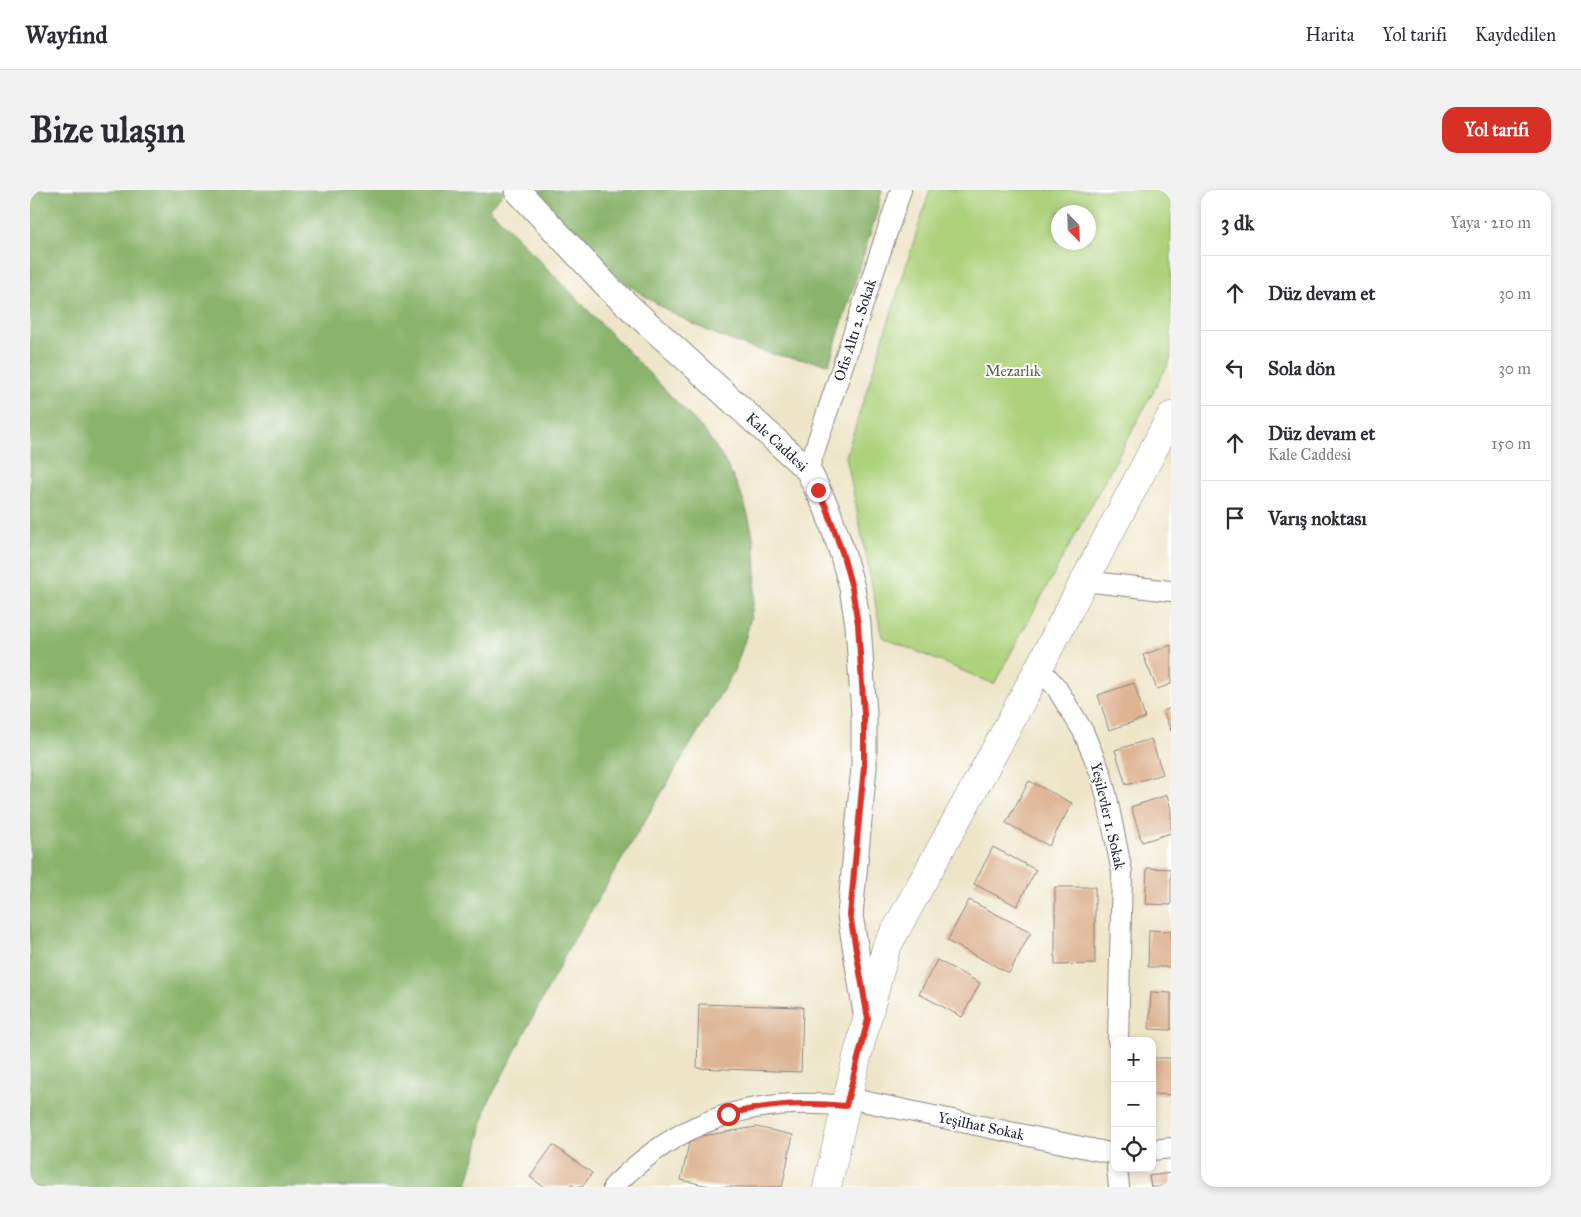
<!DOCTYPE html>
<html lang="tr">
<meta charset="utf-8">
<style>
:root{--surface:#fff;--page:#f2f2f3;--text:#2b2b33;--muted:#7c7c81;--line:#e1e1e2;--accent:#d93025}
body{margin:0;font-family:"IM FELL Great Primer",serif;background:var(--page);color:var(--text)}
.controls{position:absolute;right:15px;bottom:15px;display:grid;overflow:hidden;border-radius:10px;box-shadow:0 2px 8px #0003}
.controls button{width:45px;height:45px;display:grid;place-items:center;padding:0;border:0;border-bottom:1px solid var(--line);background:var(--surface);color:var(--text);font:25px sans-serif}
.compass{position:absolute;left:1021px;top:15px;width:45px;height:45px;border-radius:50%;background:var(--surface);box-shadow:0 2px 8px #0003;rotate:157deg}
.stop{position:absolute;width:15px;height:15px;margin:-11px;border:4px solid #d93025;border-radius:50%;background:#fff}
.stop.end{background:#d93025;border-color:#fff;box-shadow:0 1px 5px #0008}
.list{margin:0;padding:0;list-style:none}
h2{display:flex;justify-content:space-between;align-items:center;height:65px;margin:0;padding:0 20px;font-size:21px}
h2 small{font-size:16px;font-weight:400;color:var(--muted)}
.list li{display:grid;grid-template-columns:32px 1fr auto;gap:15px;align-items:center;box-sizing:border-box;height:75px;padding:0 20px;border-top:1px solid var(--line)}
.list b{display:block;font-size:19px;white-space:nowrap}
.list p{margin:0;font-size:16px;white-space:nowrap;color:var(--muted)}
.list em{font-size:16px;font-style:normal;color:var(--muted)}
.icon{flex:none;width:28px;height:28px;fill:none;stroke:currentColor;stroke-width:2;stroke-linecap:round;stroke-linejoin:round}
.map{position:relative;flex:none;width:1141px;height:997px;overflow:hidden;border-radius:15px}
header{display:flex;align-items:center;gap:30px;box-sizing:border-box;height:70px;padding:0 25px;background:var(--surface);border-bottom:1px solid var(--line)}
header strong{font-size:24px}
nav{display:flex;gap:28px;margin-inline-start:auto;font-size:18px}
.intro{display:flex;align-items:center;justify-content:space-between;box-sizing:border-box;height:120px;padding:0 30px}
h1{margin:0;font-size:35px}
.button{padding:12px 22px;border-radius:15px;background:var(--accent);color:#fff;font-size:18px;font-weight:700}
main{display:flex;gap:30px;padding:0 30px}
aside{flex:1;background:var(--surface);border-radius:15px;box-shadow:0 2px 8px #0003}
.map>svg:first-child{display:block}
</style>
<header>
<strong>Wayfind</strong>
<nav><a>Harita</a><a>Yol tarifi</a><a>Kaydedilen</a></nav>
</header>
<div class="intro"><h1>Bize ulaşın</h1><a class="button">Yol tarifi</a></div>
<main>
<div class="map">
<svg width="1141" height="997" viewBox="0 0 1141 997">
<rect width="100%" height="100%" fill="#fff"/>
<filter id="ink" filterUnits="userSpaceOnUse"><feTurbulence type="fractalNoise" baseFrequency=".02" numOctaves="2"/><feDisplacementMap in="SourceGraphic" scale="10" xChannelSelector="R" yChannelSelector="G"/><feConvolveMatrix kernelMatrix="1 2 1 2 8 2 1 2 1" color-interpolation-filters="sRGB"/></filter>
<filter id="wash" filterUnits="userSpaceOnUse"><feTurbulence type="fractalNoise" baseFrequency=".0096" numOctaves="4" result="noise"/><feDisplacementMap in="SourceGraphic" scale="20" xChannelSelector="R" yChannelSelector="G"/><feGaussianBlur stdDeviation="1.12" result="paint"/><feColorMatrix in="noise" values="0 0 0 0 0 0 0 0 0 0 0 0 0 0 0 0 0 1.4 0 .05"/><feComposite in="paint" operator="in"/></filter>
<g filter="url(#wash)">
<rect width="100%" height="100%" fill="#eee5c8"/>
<path fill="#add27c" stroke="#687a5c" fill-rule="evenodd" d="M 900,0 L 1141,0 L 1141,169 L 964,494 L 852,447 L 816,266 ZM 1028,22 L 1058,22 L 1058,52 L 1028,52 Z"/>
<path fill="#8ab46c" stroke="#566b54" d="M 0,0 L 476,0 L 459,18 L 672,238 C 732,316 741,392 703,483 L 539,758 L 457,915 L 446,964 L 436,997 L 0,997 Z
M 507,0 L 852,0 L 847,22 L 799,174 C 776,170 751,167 728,160 C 640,132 559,78 507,0 Z"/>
<g id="blocks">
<path fill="#ddb392" d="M 1141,455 L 1141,494 L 1127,499 L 1113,465 Z
M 1104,493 L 1115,528 L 1079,540 L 1068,505 Z
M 1141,518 L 1141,541 L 1133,521 Z
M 1121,549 L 1133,584 L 1096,595 L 1085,560 Z
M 999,591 L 1042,613 L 1019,656 L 976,633 Z
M 1137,605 L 1141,619 L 1141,643 L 1112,652 L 1101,617 Z
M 963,657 L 1006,680 L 987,716 L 944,694 Z
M 1117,678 L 1141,679 L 1141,715 L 1115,714 Z
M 1025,697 L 1065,697 L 1065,774 L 1025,775 Z
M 939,710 L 1001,742 L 979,783 L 917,751 Z
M 1119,740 L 1141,741 L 1141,777 L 1118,777 Z
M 907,770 L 950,793 L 932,827 L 889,804 Z
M 1121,802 L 1141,803 L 1141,840 L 1119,839 Z
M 669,814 L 773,817 L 771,882 L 667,878 Z
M 1122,868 L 1141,868 L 1141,905 L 1122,904 Z
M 726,937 L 763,945 L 752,997 L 684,997 L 651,990 L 660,948 Z
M 523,955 L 562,983 L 552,997 L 545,997 L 541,994 L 539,997 L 514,997 L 500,987 Z
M 1141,983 L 1141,997 L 1121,997 L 1119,986 Z"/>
</g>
</g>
<g filter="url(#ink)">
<use href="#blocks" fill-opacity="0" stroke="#888482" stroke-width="1"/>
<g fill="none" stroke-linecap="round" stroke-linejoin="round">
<defs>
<path id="minor" d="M 778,280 L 871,0
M 1054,391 L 1141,401
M 1009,478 L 1026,497 L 1053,541 L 1071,584 L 1077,608 L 1092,682 L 1088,851
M 818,908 L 1085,964
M 1122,960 L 1141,958
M 1087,978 L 1089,997
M 583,997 C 650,929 722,906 816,916"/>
<path id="tertiary" d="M 487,0 L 581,100 L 778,280 L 797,319 L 812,362 L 822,398 L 828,434 L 834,524 L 834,577 L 820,725 L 837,829"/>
<path id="secondary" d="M 797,997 L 827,867 L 856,758 L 975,542 L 1141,226"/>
</defs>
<use href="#minor" stroke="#888482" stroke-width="22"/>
<use href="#tertiary" stroke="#888482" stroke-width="27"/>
<use href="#secondary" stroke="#888482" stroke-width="29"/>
<use href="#minor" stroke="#fff" stroke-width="20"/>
<use href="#tertiary" stroke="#fff" stroke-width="25"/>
<use href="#secondary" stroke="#fff" stroke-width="28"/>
</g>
</g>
<g fill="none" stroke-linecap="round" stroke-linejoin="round" filter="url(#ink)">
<path stroke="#d93025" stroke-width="6" d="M 698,924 C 740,914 774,912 816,916 L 838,829 L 820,725 L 834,577 L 834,524 L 828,434 L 822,398 L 812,362 L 797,319 L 788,300"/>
</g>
<g text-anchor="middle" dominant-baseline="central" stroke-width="4" stroke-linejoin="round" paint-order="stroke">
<g font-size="15" fill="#22223b" stroke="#fff">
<text transform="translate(825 140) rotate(-72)">Ofis Altı 2. Sokak</text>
<text transform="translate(747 252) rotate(43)">Kale Caddesi</text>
<text transform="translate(1078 626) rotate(77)">Yeşilevler 1. Sokak</text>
<text transform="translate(951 936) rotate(12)">Yeşilhat Sokak</text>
</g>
<g font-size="15" fill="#536052" stroke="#fff">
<text x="983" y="181">Mezarlık</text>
</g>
</g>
</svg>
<div class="controls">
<button>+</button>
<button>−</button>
<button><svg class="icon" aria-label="locate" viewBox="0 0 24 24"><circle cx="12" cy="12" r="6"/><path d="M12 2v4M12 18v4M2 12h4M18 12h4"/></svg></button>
</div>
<svg class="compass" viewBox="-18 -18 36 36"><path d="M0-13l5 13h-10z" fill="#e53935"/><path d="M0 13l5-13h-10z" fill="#7c7c81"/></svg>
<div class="stop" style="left:698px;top:924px"></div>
<div class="stop end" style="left:788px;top:300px"></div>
</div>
<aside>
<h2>3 dk<small>Yaya · 210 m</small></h2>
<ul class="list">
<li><svg class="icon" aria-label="ahead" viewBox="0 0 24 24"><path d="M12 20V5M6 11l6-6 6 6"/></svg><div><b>Düz devam et</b></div><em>30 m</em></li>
<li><svg class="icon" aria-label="left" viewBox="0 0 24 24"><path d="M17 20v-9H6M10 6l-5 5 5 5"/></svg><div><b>Sola dön</b></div><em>30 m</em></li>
<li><svg class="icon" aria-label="ahead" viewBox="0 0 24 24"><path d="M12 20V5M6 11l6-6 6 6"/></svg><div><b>Düz devam et</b><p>Kale Caddesi</p></div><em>150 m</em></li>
<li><svg class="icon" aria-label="arrive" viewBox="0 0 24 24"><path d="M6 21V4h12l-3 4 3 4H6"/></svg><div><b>Varış noktası</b></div></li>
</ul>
</aside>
</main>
